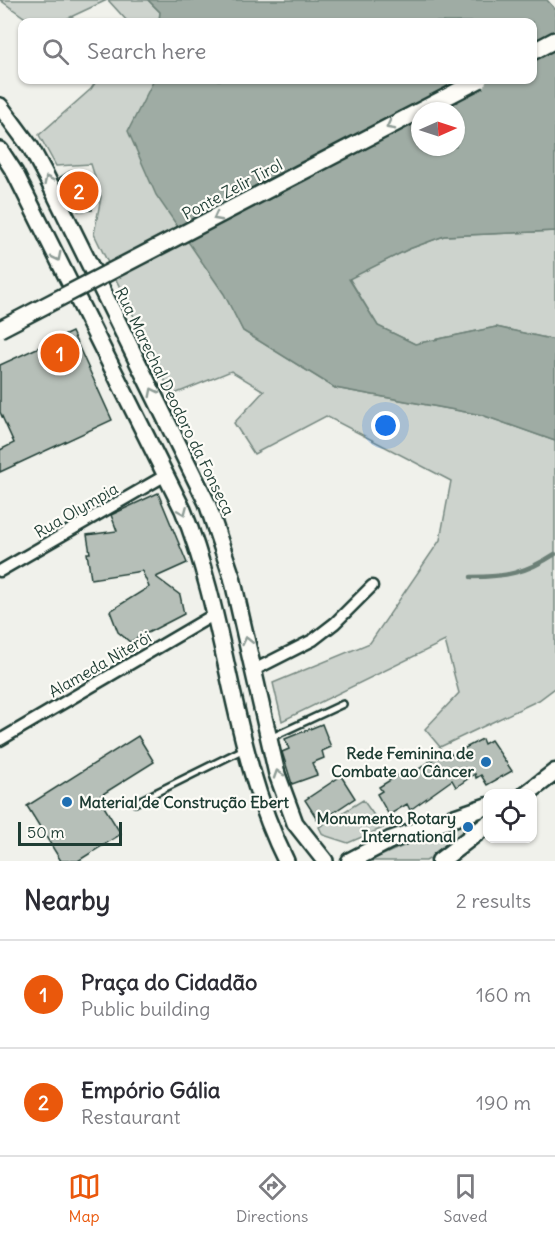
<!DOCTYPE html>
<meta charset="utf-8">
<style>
:root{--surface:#fff;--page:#f2f2f3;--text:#2b2b33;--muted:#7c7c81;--line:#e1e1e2;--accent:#ea580c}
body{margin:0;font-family:Delius,sans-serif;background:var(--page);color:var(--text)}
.controls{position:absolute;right:18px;bottom:18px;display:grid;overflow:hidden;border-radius:12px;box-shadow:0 2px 4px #0004}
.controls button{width:54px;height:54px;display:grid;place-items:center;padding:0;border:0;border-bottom:2px solid var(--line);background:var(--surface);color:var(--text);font:30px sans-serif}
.compass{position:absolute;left:411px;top:102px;width:54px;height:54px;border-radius:50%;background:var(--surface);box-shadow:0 2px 4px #0004;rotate:87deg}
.scale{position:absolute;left:18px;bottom:15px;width:104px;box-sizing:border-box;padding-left:6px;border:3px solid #1f3d34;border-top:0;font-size:16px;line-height:21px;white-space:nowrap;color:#1f3d34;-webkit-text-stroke:4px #fdfcf7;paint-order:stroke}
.you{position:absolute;left:386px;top:426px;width:21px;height:21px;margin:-15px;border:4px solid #fff;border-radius:50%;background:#1a73e8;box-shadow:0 0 0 9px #1a73e833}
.badge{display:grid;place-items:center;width:39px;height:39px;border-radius:50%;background:var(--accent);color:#fff;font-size:20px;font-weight:700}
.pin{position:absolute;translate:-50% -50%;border:3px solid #fff;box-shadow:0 2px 6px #0006}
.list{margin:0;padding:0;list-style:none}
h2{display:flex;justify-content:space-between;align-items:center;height:78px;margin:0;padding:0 24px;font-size:26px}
h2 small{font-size:20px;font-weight:400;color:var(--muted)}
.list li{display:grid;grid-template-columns:39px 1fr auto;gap:18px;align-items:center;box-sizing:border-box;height:108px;padding:0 24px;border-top:2px solid var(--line)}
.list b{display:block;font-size:22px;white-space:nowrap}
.list p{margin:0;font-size:20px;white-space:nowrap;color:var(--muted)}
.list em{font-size:20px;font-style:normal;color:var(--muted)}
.icon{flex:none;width:33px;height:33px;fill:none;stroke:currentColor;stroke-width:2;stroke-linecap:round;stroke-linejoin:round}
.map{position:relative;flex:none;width:555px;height:861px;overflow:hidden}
.search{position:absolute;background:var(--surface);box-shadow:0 2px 4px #0004;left:18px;right:18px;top:18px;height:66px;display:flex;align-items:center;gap:15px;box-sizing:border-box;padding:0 21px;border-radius:12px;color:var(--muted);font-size:22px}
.sheet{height:294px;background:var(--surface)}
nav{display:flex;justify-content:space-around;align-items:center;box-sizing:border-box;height:84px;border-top:2px solid var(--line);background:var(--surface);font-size:16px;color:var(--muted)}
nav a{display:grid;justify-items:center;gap:3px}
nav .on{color:var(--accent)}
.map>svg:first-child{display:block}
</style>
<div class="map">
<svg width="555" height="861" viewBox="0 0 555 861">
<rect width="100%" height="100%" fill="#f0f1eb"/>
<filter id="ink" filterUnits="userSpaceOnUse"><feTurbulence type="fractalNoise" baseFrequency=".0167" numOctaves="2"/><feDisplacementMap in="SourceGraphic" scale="12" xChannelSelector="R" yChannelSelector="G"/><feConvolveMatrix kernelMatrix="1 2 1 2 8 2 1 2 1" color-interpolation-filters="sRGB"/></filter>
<g filter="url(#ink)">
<path fill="#cdd3cd" stroke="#768880" stroke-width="1.5" d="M 0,0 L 107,0 L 60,22 L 31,22 Z
M 108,0 L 148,0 L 160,12 L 159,22 L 128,22 Z
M 97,80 L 154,80 L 195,250 L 225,294 L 243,331 L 335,388 L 482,415 L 555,441 L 555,688 L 539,700 L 440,747 L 425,729 L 459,693 L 445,641 L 282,721 L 273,683 L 370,643 L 440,540 L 451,481 L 326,416 L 254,454 L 234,423 L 264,391 L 231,371 L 172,395 L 94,234 L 101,197 L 91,164 L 56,166 L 39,135 L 91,89 Z
M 555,231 L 555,340 L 496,327 L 415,344 L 378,326 L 349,278 L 409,249 L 444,236 Z
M 363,800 L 383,828 L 348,843 L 323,835 L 319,827 Z
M 483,817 L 447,848 L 426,861 L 369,861 L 426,836 Z"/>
<path fill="#9faca4" stroke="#6c8077" stroke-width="1.5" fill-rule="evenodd" d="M 148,0 L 547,0 L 555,9 L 555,231 L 444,236 L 409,249 L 349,279 L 378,326 L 415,344 L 496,327 L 555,340 L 555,441 L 482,415 L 335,388 L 243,331 L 224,294 L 156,195 L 128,131 L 154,80 L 532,80 L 532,22 L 159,22 L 160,12 ZM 420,111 L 456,111 L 456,147 L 420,147 Z"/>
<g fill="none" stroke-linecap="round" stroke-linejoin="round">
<path stroke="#6c8077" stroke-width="4.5" d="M 471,577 C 505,577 526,573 555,554"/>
</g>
<path fill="#b6bfb8" stroke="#1f3d34" stroke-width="1.5" d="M 72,170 L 84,189 L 91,189 L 92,210 L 78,211 L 59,178 Z
M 72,332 L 112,420 L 0,472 L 0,450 L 14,443 L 0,412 L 0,365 Z
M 158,493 L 187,563 L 156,577 L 180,595 L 184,614 L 130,642 L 118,632 L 110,611 L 149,587 L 142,571 L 91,579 L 87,553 L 90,553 L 87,535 L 117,531 L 111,515 Z
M 322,724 L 331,747 L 322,751 L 324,758 L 312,763 L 317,775 L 292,784 L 282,752 L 289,749 L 285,739 Z
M 138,736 L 154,762 L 98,797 L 121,834 L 78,861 L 61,861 L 27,806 Z
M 482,739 L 484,744 L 491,740 L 512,771 L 487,785 L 481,775 L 476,778 L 475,774 L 456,787 L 452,780 L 410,810 L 407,804 L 389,815 L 377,794 L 382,791 L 379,787 L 400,774 L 402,777 L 410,775 L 448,749 L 452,755 Z
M 341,776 L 355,798 L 319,822 L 305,800 Z"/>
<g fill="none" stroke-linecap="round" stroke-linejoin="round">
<defs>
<path id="service" d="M 270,738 L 343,704
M 135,803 L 244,749"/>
<path id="minor" d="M 0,571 L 166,475
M 254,670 L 313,640 L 335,623 L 372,586
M 0,740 L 215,614"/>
<path id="secondary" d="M 532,52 L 555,40
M 0,106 L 31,148 L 46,176 L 207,503 L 232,577 L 277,774 L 295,823 L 325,861
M 0,150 L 15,173 L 183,510 C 229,624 231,751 286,861"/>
<path id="primary" d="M 526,794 L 555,772
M 350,861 L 390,840 L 488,806
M 440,861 L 488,824"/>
</defs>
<use href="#service" stroke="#1f3d34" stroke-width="10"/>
<use href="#minor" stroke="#1f3d34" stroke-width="15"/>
<use href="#secondary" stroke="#1f3d34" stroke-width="20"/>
<use href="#primary" stroke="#1f3d34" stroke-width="21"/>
<use href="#service" stroke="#fdfcf7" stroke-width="5"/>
<use href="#minor" stroke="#fdfcf7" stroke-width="10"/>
<use href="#secondary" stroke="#fdfcf7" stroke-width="15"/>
<use href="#primary" stroke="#fdfcf7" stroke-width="16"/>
<defs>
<path id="secondary-bridge" d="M 0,329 L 479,80"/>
</defs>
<use href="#secondary-bridge" stroke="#1f3d34" stroke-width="20" stroke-linecap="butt"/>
<use href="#secondary-bridge" stroke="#fdfcf7" stroke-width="15"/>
</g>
<defs><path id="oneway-chevron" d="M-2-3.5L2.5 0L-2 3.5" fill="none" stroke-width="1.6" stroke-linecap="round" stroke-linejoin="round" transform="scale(1.5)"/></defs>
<g stroke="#8e9c96">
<use href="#oneway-chevron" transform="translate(390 126) rotate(152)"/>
<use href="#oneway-chevron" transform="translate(48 180) rotate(-116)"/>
<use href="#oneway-chevron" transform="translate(217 217) rotate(152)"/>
<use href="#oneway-chevron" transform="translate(57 257) rotate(63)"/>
<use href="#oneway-chevron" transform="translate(153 392) rotate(-117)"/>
<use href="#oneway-chevron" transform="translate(183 511) rotate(67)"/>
<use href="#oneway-chevron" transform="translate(247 641) rotate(-103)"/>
<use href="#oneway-chevron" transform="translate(278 774) rotate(-108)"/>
</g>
</g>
<g fill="#1f6fb2" stroke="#fdfcf7" stroke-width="2">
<circle cx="486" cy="762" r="6"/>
<circle cx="67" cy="802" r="6"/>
<circle cx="468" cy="827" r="6"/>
</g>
<g text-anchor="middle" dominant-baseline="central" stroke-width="4.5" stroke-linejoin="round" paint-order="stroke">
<g font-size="16" fill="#1f3d34" stroke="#fdfcf7">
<text transform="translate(232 189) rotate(-28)">Ponte Zelir Tirol</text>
<text transform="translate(175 401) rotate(64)">Rua Marechal Deodoro da Fonseca</text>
<text transform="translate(76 510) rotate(-30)">Rua Olympia</text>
<text transform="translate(100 664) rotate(-30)">Alameda Niterói</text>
</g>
<g font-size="16" font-weight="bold" fill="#1f3d34" stroke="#fdfcf7" text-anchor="end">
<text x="474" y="753">Rede Feminina de<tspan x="474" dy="18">Combate ao Câncer</tspan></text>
<text x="79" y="802" text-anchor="start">Material de Construção Ebert</text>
<text x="456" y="818">Monumento Rotary<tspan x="456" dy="18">International</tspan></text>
</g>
</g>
</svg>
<div class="controls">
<button><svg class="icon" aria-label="locate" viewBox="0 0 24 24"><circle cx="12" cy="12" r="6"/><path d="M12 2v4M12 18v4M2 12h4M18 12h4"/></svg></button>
</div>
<svg class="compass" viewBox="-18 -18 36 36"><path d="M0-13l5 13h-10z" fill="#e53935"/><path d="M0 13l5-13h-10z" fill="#7c7c81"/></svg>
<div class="scale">50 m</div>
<div class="you"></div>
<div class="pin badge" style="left:60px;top:353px">1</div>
<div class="pin badge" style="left:79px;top:191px">2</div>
<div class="search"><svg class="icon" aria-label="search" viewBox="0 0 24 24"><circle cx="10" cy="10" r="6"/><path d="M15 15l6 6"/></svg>Search here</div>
</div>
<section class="sheet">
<h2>Nearby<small>2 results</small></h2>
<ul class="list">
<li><span class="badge">1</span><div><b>Praça do Cidadão</b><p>Public building</p></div><em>160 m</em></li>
<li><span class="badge">2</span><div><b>Empório Gália</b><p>Restaurant</p></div><em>190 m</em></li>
</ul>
</section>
<nav>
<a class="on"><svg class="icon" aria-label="map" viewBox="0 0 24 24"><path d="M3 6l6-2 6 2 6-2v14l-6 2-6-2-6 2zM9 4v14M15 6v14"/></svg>Map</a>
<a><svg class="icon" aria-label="directions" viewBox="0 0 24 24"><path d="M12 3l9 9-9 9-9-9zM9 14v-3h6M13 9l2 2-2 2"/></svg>Directions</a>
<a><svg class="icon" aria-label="saved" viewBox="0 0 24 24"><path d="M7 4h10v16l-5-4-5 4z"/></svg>Saved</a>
</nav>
